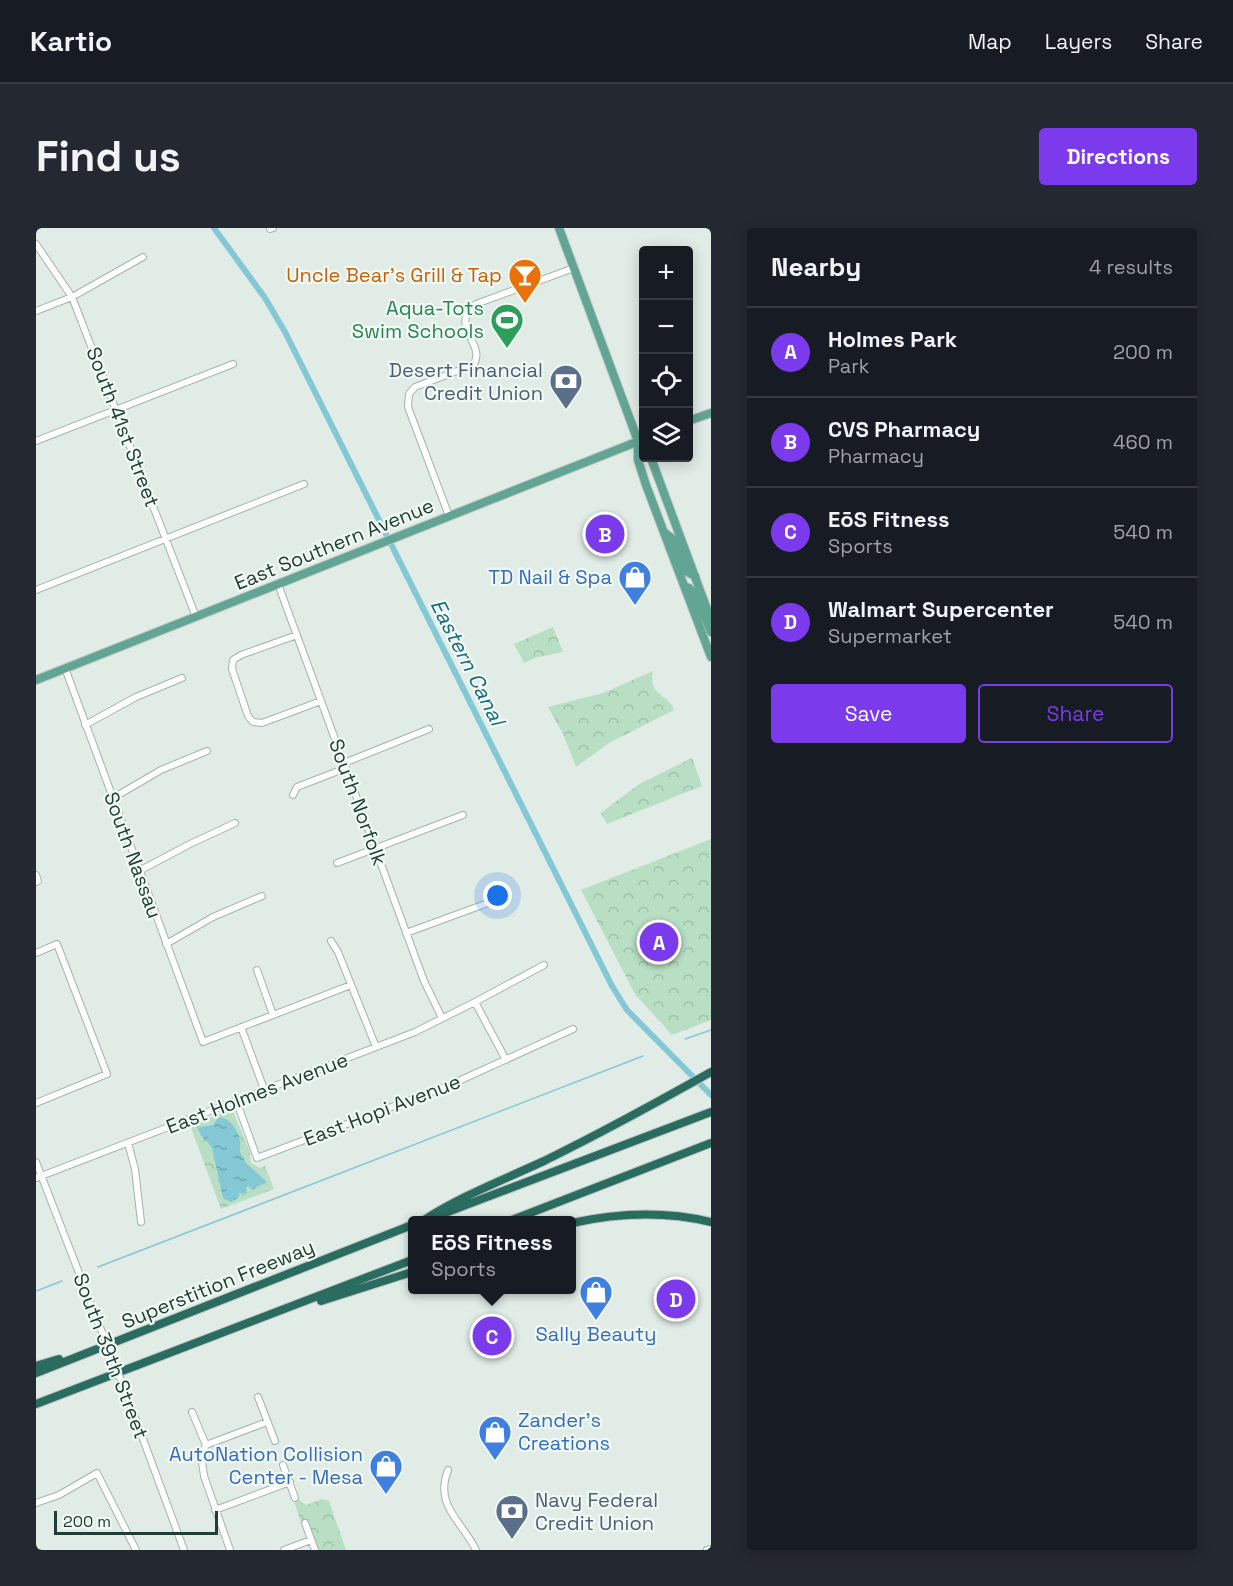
<!DOCTYPE html>
<meta charset="utf-8">
<style>
:root{--surface:#171b24;--page:#242831;--text:#f1f3f6;--muted:#9ea1a6;--line:#363941;--accent:#7c3aed}
body{margin:0;font-family:"Space Grotesk",sans-serif;background:var(--page);color:var(--text)}
.controls{position:absolute;right:18px;top:18px;display:grid;overflow:hidden;border-radius:6px;box-shadow:0 3px 15px #0003}
.controls button{width:54px;height:54px;display:grid;place-items:center;padding:0;border:0;border-bottom:2px solid var(--line);background:var(--surface);color:var(--text);font:30px sans-serif}
.scale{position:absolute;left:18px;bottom:15px;width:164px;box-sizing:border-box;padding-left:6px;border:3px solid #203e36;border-top:0;font-size:16px;line-height:21px;white-space:nowrap;color:#203e36;-webkit-text-stroke:4px #f1f9f5;paint-order:stroke}
.you{position:absolute;left:462px;top:668px;width:21px;height:21px;margin:-15px;border:4px solid #fff;border-radius:50%;background:#1a73e8;box-shadow:0 0 0 9px #1a73e833}
.badge{display:grid;place-items:center;width:39px;height:39px;border-radius:50%;background:var(--accent);color:#fff;font-size:20px;font-weight:700}
.pin{position:absolute;translate:-50% -50%;border:3px solid #fff;box-shadow:0 2px 6px #0006}
.popup{position:absolute;left:372px;top:988px;width:168px;height:78px;box-sizing:border-box;display:grid;place-content:center;border-radius:6px;background:var(--surface);filter:drop-shadow(0 2px 4px #0005);font-size:20px;white-space:nowrap;color:var(--muted)}
.popup b{font-size:22px;color:var(--text)}
.popup::after{content:'';position:absolute;left:50%;top:100%;margin-left:-12px;border:12px solid transparent;border-top-color:var(--surface)}
.list{margin:0;padding:0;list-style:none}
h2{display:flex;justify-content:space-between;align-items:center;height:78px;margin:0;padding:0 24px;font-size:26px}
h2 small{font-size:20px;font-weight:400;color:var(--muted)}
.list li{display:grid;grid-template-columns:39px 1fr auto;gap:18px;align-items:center;box-sizing:border-box;height:90px;padding:0 24px;border-top:2px solid var(--line)}
.list b{display:block;font-size:22px;white-space:nowrap}
.list p{margin:0;font-size:20px;white-space:nowrap;color:var(--muted)}
.list em{font-size:20px;font-style:normal;color:var(--muted)}
.actions{display:flex;gap:12px;padding:18px 24px}
.actions a{flex:1;padding:14px 0;border:2px solid var(--accent);border-radius:6px;text-align:center;font-size:21px;color:var(--accent)}
.actions .main{background:var(--accent);color:#fff}
.icon{flex:none;width:33px;height:33px;fill:none;stroke:currentColor;stroke-width:2;stroke-linecap:round;stroke-linejoin:round}
.map{position:relative;flex:none;width:675px;height:1322px;overflow:hidden;border-radius:6px}
header{display:flex;align-items:center;gap:36px;box-sizing:border-box;height:84px;padding:0 30px;background:var(--surface);border-bottom:2px solid var(--line)}
header strong{font-size:28px}
nav{display:flex;gap:33px;margin-inline-start:auto;font-size:21px}
.intro{display:flex;align-items:center;justify-content:space-between;box-sizing:border-box;height:144px;padding:0 36px}
h1{margin:0;font-size:42px}
.button{padding:15px 27px;border-radius:6px;background:var(--accent);color:#fff;font-size:21px;font-weight:700}
main{display:flex;gap:36px;padding:0 36px}
aside{flex:1;background:var(--surface);border-radius:6px;box-shadow:0 3px 15px #0003}
.map>svg:first-child{display:block}
</style>
<header>
<strong>Kartio</strong>
<nav><a>Map</a><a>Layers</a><a>Share</a></nav>
</header>
<div class="intro"><h1>Find us</h1><a class="button">Directions</a></div>
<main>
<div class="map">
<svg width="675" height="1322" viewBox="0 0 675 1322">
<defs>
<pattern id="park-crowns" width="20" height="18" patternUnits="userSpaceOnUse" patternTransform="scale(1.5)"><rect width="20" height="18" fill="#b8dfc3"/><path d="M2 6a3 3 0 1 1 6 0M12 15a3 3 0 1 1 6 0" fill="none" stroke="#9ec0a8"/></pattern>
<pattern id="water-ripples" width="26" height="14" patternUnits="userSpaceOnUse" patternTransform="scale(1.5)"><rect width="26" height="14" fill="#84c8d6"/><path d="M2 4q2-2 4 0t4 0M15 11q2-2 4 0t4 0" fill="none" stroke="#6ca4ae"/></pattern>
</defs>
<rect width="100%" height="100%" fill="#e1ece7"/>
<path fill="url(#park-crowns)" d="M 517,399 L 527,424 L 499,430 L 488,435 L 478,416 Z
M 617,443 C 612,470 632,464 638,482 L 573,515 L 540,539 L 528,508 L 512,479 L 567,465 Z
M 656,530 L 666,558 L 571,596 L 565,585 L 603,556 Z
M 675,611 L 675,792 L 636,807 L 599,766 L 545,662 Z
M 196,881 L 213,921 L 215,935 L 224,940 L 229,938 L 238,961 L 185,981 L 154,897 Z
M 262,1271 L 270,1277 L 286,1271 L 293,1273 L 310,1322 L 281,1322 L 269,1293 L 265,1294 L 258,1273 Z"/>
<path fill="#b8dfc3" d="M 652,534 L 660,554 L 648,559 L 640,539 Z"/>
<path fill="url(#water-ripples)" d="M 183,889 C 194,890 201,901 204,912 C 205,916 203,922 205,926 C 206,929 209,931 209,934 L 230,953 L 230,955 L 222,958 L 217,962 L 212,958 L 210,959 L 211,966 L 203,965 L 203,969 L 195,974 L 187,970 L 176,920 C 172,913 165,910 162,901 L 164,899 L 177,897 Z"/>
<g fill="none" stroke-linecap="round" stroke-linejoin="round">
<path stroke="#84c8d6" stroke-width="1.5" d="M 649,811 L 675,802
M 62,1039 L 607,828
M 0,1063 L 26,1053"/>
<path stroke="#84c8d6" stroke-width="6" d="M 178,0 L 229,70 L 249,104 L 576,758 L 591,782 L 675,867"/>
<defs>
<path id="minor" d="M 234,1 L 237,0
M 0,16 L 36,69 L 160,389
M 0,83 L 36,69 L 107,29
M 0,213 L 197,136
M 413,288 L 372,179 L 373,166 L 379,159 L 437,137 C 452,118 411,96 440,76 L 538,40
M 242,356 L 388,753 L 406,790
M 0,362 L 268,256
M 261,407 L 205,427 L 197,432 L 196,441 L 212,488 L 217,494 L 226,495 L 285,473
M 29,440 L 167,814 L 315,757
M 49,497 L 100,469 L 146,450
M 308,535 L 393,501
M 257,567 L 261,559 L 310,540
M 77,570 L 125,542 L 171,523
M 301,635 L 427,587
M 103,643 L 152,617 L 199,595
M 0,647 L 2,653 L 0,654
M 370,705 L 471,668
M 295,713 L 302,724 L 340,819
M 130,716 L 177,689 L 226,668
M 0,725 L 21,716 L 71,846 L 0,875
M 221,742 L 237,787
M 439,774 L 470,832
M 205,799 L 228,861
M 200,872 L 221,930 L 416,856 L 537,801
M 92,915 L 99,941 L 105,994
M 0,934 L 64,1099
M 0,950 L 379,804 L 439,774 L 508,737
M 90,1165 L 148,1322
M 222,1169 L 239,1213
M 156,1184 L 170,1217
M 247,1237 L 259,1270
M 412,1242 C 398,1278 426,1293 440,1322
M 0,1275 L 23,1267 L 61,1245 L 100,1322
M 179,1282 L 254,1254
M 269,1295 L 279,1322
M 194,1322 L 168,1248 L 165,1227 L 170,1217 L 231,1194
M 248,1322 L 275,1312
M 671,1322 L 675,1321"/>
<path id="major" d="M 523,0 L 602,213 L 602,232 L 610,257 L 675,429
M 652,193 L 675,185
M 615,230 L 675,392
M 629,305 L 637,311 L 651,344 L 659,348
M 649,359 L 653,360 L 658,365 L 675,404
M 0,452 L 608,211"/>
<path id="highway" d="M 401,988 L 675,884
M 388,992 C 425,968 467,952 508,933 C 565,905 620,875 675,844
M 476,992 L 675,915
M 536,995 C 581,985 629,983 675,994
M 285,1073 L 376,1044
M 0,1138 L 23,1131
M 0,1145 L 376,997
M 0,1176 L 376,1032"/>
</defs>
<use href="#minor" stroke="#a3b4ae" stroke-width="8"/>
<use href="#major" stroke="#c1c9c7" stroke-width="10"/>
<use href="#highway" stroke="#c1c9c7" stroke-width="10"/>
<use href="#minor" stroke="#fff" stroke-width="6"/>
<use href="#major" stroke="#62a594" stroke-width="8"/>
<use href="#highway" stroke="#2a6c5f" stroke-width="8"/>
<defs>
<path id="minor-bridge" d="M 64,1099 L 90,1165"/>
</defs>
<use href="#minor-bridge" stroke="#a3b4ae" stroke-width="8" stroke-linecap="butt"/>
<use href="#minor-bridge" stroke="#fff" stroke-width="6"/>
</g>
<defs>
<symbol id="bar-pin" viewBox="-11 -11 22 30"><path d="M0 17L-7.5 6A9.5 9.5 0 1 1 7.5 6Z" fill="#e8710a" stroke="#f1f9f5"/><path d="M-6-5H6L.8 .8V4.5H3.5V6h-7V4.5H-.8V.8Z" fill="#fff"/></symbol>
<symbol id="stadium-pin" viewBox="-11 -11 22 30"><path d="M0 17L-7.5 6A9.5 9.5 0 1 1 7.5 6Z" fill="#2e9e5b" stroke="#f1f9f5"/><path d="M0-5a6.5 5 0 1 0 0 10a6.5 5 0 1 0 0-10ZM-3.5-1.8h7v3.6h-7Z" fill="#fff"/></symbol>
<symbol id="bank-pin" viewBox="-11 -11 22 30"><path d="M0 17L-7.5 6A9.5 9.5 0 1 1 7.5 6Z" fill="#5c6f8a" stroke="#f1f9f5"/><path d="M-6-4H6V4H-6ZM0-2.3a2.3 2.3 0 1 0 0 4.6a2.3 2.3 0 1 0 0-4.6Z" fill="#fff"/></symbol>
<symbol id="shop-pin" viewBox="-11 -11 22 30"><path d="M0 17L-7.5 6A9.5 9.5 0 1 1 7.5 6Z" fill="#3f7fe0" stroke="#f1f9f5"/><path d="M-5-2.5h2.3a2.7 3.5 0 0 1 5.4 0H5L5.5 6h-11ZM-1.5-2.5h3a1.5 2.3 0 0 0-3 0Z" fill="#fff"/></symbol>
</defs>
<g fill-rule="evenodd">
<use href="#bar-pin" x="470" y="28" width="38" height="52"/>
<use href="#stadium-pin" x="452" y="73" width="38" height="52"/>
<use href="#bank-pin" x="511" y="134" width="38" height="52"/>
<use href="#shop-pin" x="580" y="330" width="38" height="52"/>
<use href="#shop-pin" x="541" y="1045" width="38" height="52"/>
<use href="#shop-pin" x="440" y="1185" width="38" height="52"/>
<use href="#shop-pin" x="331" y="1219" width="38" height="52"/>
<use href="#bank-pin" x="457" y="1264" width="38" height="52"/>
</g>
<g text-anchor="middle" dominant-baseline="central" stroke-width="4.5" stroke-linejoin="round" paint-order="stroke">
<g font-size="20" fill="#c56008" stroke="#f1f9f5" text-anchor="end">
<text x="466" y="47">Uncle Bear's Grill &amp; Tap</text>
</g>
<g font-size="20" fill="#27864d" stroke="#f1f9f5" text-anchor="end">
<text x="448" y="80">Aqua-Tots<tspan x="448" dy="23">Swim Schools</tspan></text>
</g>
<g font-size="20" fill="#4e5e75" stroke="#f1f9f5" text-anchor="end">
<text x="507" y="142">Desert Financial<tspan x="507" dy="23">Credit Union</tspan></text>
<text x="499" y="1272" text-anchor="start">Navy Federal<tspan x="499" dy="23">Credit Union</tspan></text>
</g>
<g font-size="20" fill="#203e36" stroke="#f1f9f5">
<text transform="translate(87 199) rotate(69)">South 41st Street</text>
<text transform="translate(298 316) rotate(-22)">East Southern Avenue</text>
<text transform="translate(322 574) rotate(70)">South Norfolk</text>
<text transform="translate(97 627) rotate(70)">South Nassau</text>
<text transform="translate(221 865) rotate(-21)">East Holmes Avenue</text>
<text transform="translate(346 882) rotate(-21)">East Hopi Avenue</text>
<text transform="translate(182 1056) rotate(-22)">Superstition Freeway</text>
<text transform="translate(75 1128) rotate(69)">South 39th Street</text>
</g>
<g font-size="20" fill="#366cbe" stroke="#f1f9f5" text-anchor="end">
<text x="576" y="349">TD Nail &amp; Spa</text>
<text x="560" y="1106" text-anchor="middle">Sally Beauty</text>
<text x="482" y="1192" text-anchor="start">Zander's<tspan x="482" dy="23">Creations</tspan></text>
<text x="327" y="1226">AutoNation Collision<tspan x="327" dy="23">Center - Mesa</tspan></text>
</g>
<g font-size="21" font-style="italic" fill="#166c7e" stroke="#f1f9f5">
<text transform="translate(432 434) rotate(63)">Eastern Canal</text>
</g>
</g>
</svg>
<div class="controls">
<button>+</button>
<button>−</button>
<button><svg class="icon" aria-label="locate" viewBox="0 0 24 24"><circle cx="12" cy="12" r="6"/><path d="M12 2v4M12 18v4M2 12h4M18 12h4"/></svg></button>
<button><svg class="icon" aria-label="layers" viewBox="0 0 24 24"><path d="M12 4l9 5-9 5-9-5zM3 14l9 5 9-5"/></svg></button>
</div>
<div class="scale">200 m</div>
<div class="you"></div>
<div class="pin badge" style="left:623px;top:714px">A</div>
<div class="pin badge" style="left:569px;top:306px">B</div>
<div class="pin badge" style="left:456px;top:1108px">C</div>
<div class="popup"><b>EōS Fitness</b>Sports</div>
<div class="pin badge" style="left:640px;top:1071px">D</div>
</div>
<aside>
<h2>Nearby<small>4 results</small></h2>
<ul class="list">
<li><span class="badge">A</span><div><b>Holmes Park</b><p>Park</p></div><em>200 m</em></li>
<li><span class="badge">B</span><div><b>CVS Pharmacy</b><p>Pharmacy</p></div><em>460 m</em></li>
<li><span class="badge">C</span><div><b>EōS Fitness</b><p>Sports</p></div><em>540 m</em></li>
<li><span class="badge">D</span><div><b>Walmart Supercenter</b><p>Supermarket</p></div><em>540 m</em></li>
</ul>
<div class="actions"><a class="main">Save</a><a>Share</a></div>
</aside>
</main>
